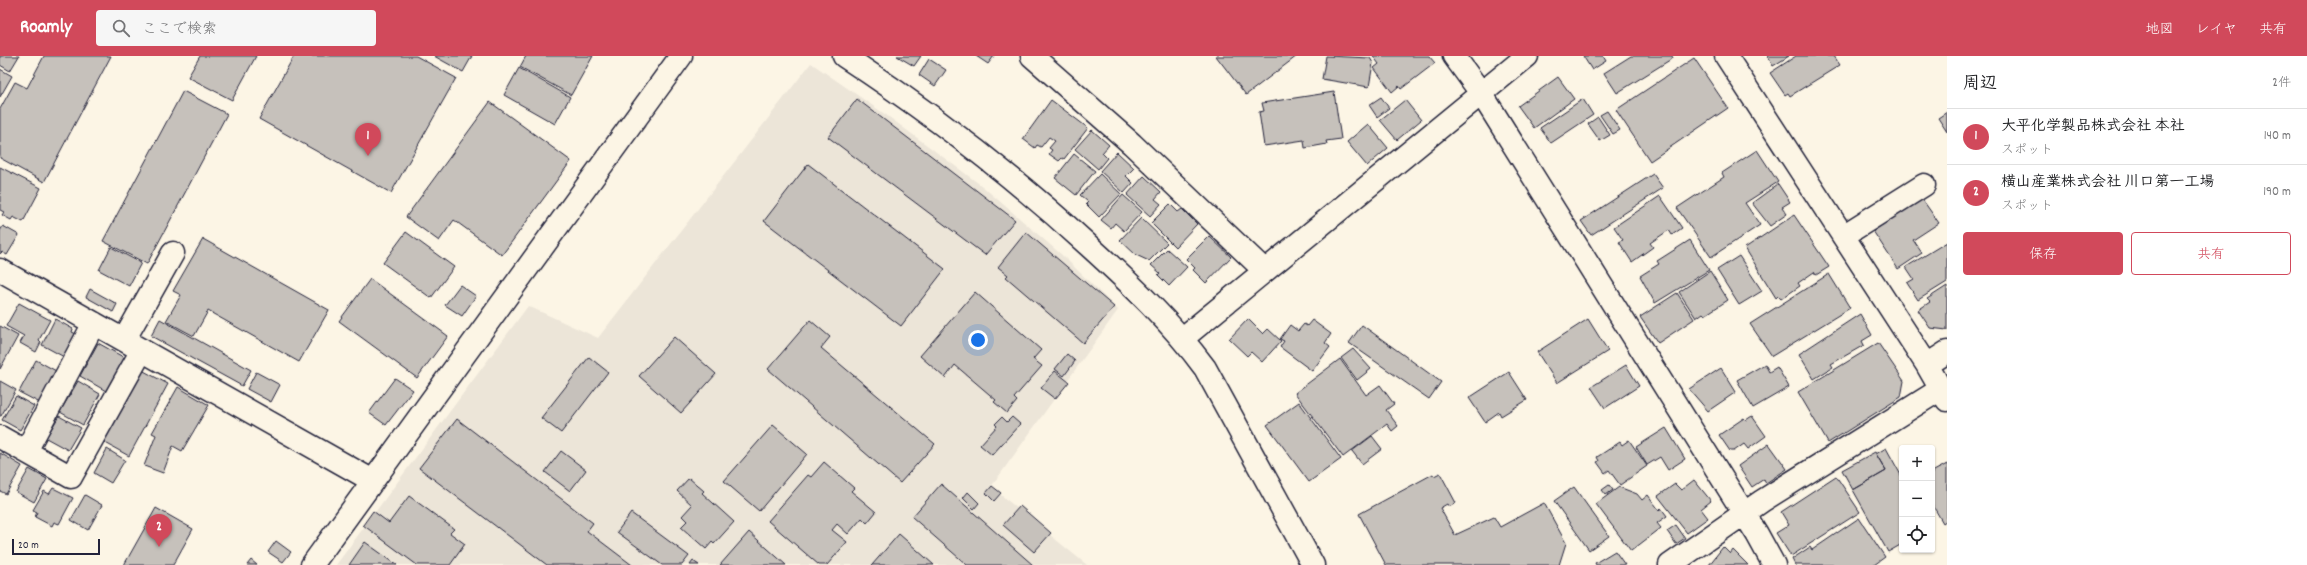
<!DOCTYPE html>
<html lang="ja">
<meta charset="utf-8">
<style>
:root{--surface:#fff;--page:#f6f6f6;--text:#202124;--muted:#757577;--line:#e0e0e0;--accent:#d1495b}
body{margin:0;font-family:Dekko,"Klee One",sans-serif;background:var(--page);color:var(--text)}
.controls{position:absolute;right:12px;bottom:12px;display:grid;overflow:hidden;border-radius:4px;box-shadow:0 1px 3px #0004}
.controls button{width:36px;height:36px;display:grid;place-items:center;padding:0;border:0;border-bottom:1px solid var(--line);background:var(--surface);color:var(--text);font:20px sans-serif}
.scale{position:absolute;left:12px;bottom:10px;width:88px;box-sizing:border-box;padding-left:4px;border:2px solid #22223b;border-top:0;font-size:11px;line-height:14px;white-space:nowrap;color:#22223b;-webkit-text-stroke:3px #fcf5e5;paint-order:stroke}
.you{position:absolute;left:978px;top:284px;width:14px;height:14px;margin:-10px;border:3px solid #fff;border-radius:50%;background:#1a73e8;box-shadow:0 0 0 6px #1a73e833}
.badge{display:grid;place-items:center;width:26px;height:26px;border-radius:50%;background:var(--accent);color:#fff;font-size:13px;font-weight:700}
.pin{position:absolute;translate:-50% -33px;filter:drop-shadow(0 1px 2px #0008)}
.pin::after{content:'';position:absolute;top:21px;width:14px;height:12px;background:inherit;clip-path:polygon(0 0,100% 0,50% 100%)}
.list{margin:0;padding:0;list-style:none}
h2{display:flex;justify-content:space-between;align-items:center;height:52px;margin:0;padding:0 16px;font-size:17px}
h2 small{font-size:13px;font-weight:400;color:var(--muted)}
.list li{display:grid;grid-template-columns:26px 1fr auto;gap:12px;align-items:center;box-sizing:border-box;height:56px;padding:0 16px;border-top:1px solid var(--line)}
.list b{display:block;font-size:15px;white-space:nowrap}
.list p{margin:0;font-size:13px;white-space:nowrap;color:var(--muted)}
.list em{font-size:13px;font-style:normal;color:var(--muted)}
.actions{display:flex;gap:8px;padding:12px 16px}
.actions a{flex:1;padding:9px 0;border:1px solid var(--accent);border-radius:4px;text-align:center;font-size:14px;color:var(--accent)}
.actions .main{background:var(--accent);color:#fff}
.icon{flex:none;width:22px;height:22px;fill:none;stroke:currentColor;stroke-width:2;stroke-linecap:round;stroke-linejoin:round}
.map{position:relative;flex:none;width:1947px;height:509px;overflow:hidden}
header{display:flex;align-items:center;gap:24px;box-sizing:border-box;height:56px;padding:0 20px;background:var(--accent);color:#fff}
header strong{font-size:19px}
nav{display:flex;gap:22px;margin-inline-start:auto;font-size:14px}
.search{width:280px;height:36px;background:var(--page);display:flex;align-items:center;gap:10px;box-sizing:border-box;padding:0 14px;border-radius:4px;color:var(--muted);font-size:15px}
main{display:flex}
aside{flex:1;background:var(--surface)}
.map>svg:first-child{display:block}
</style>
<header>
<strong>Roamly</strong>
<div class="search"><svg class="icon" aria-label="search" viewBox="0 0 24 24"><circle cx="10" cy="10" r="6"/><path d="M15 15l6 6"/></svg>ここで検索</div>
<nav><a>地図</a><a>レイヤ</a><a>共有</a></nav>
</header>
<main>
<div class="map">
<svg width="1947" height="509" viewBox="0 0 1947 509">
<rect width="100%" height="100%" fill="#fcf5e5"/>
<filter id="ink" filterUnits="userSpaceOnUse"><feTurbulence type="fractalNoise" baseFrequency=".025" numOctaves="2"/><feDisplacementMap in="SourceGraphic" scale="8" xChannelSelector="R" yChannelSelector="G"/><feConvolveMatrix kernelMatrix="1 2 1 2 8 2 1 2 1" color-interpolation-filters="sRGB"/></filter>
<g filter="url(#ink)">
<path fill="#ece5d8" d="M 811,7 L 889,61 L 982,130 L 1063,200 L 1118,254 L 991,431 L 1087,509 L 336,509 L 528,250 L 598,282 Z"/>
<path fill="#c6c1bb" stroke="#22223b" d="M 0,0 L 19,0 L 10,15 L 0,9 Z
M 44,0 L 111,0 L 44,126 L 0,102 L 0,53 L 15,26 L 27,32 Z
M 200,0 L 256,0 L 232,44 L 188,21 Z
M 294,0 L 416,0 L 456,22 L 391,137 L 259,63 Z
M 434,0 L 472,0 L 463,16 Z
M 526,0 L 593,0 L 571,39 L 520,11 Z
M 897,0 L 921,0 L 914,10 Z
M 976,0 L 994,0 L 988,8 Z
M 1216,0 L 1297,0 L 1246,39 Z
M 1326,0 L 1370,2 L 1373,7 L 1369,31 L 1322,23 Z
M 1373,0 L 1429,0 L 1435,7 L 1401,33 L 1399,30 L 1392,36 L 1374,12 L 1379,8 Z
M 1583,0 L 1603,0 L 1606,5 L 1592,14 Z
M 1631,0 L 1672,0 L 1673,2 L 1617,37 L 1604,17 Z
M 1769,0 L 1789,0 L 1773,10 L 1768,1 Z
M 1796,0 L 1834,0 L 1840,9 L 1790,40 L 1788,37 L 1785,39 L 1770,17 Z
M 1694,2 L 1728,52 L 1650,105 L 1616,54 Z
M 929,3 L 946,14 L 935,30 L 919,19 Z
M 519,12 L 570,41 L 555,68 L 504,39 Z
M 0,13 L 12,20 L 0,41 Z
M 1558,21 L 1574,43 L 1534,72 L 1518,50 Z
M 183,35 L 227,58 L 147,208 L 103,185 Z
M 1334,36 L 1341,83 L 1326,85 L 1327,88 L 1305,92 L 1304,84 L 1264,90 L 1259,56 L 1264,55 L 1262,47 Z
M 1381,41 L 1389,52 L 1377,61 L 1369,49 Z
M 857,43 L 1015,164 L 985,199 L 828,81 Z
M 1583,43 L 1593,59 L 1551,87 L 1540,72 Z
M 1051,44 L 1088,72 L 1064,103 L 1062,102 L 1059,105 L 1049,98 L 1052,94 L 1049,92 L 1055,85 L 1049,81 L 1041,91 L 1037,89 L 1035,92 L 1023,83 Z
M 1405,44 L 1421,64 L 1397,84 L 1380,64 Z
M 490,46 L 571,105 L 502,199 L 454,164 L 439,185 L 406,161 Z
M 1607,55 L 1620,74 L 1613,78 L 1600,59 Z
M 1947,56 L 1947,76 L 1938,62 Z
M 1598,61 L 1610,79 L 1600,85 L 1588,68 Z
M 1368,68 L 1388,92 L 1367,110 L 1347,86 Z
M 1092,74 L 1109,89 L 1102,97 L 1107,102 L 1098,113 L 1075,93 Z
M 1757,94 L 1778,126 L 1745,147 L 1760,169 L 1711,201 L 1677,152 L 1724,121 L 1722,117 Z
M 1117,96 L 1134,112 L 1126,120 L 1133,127 L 1124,137 L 1100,115 Z
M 1074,98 L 1095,115 L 1076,139 L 1055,122 Z
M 808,108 L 945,213 L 901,270 L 764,165 Z
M 0,111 L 41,132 L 23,166 L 13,161 L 11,164 L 2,159 L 4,156 L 0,154 Z
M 1100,118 L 1121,138 L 1099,161 L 1086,148 L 1088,146 L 1080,139 Z
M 1653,118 L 1663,132 L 1591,179 L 1581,165 Z
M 1144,120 L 1161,136 L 1155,143 L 1161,148 L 1150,160 L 1127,139 Z
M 1778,128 L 1790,146 L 1782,151 L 1787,158 L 1770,170 L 1752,147 Z
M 1123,139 L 1142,156 L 1124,175 L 1115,167 L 1111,172 L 1101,164 Z
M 1660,140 L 1682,172 L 1672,179 L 1669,174 L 1650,187 L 1653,191 L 1632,206 L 1619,186 L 1623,184 L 1614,171 Z
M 1922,143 L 1939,167 L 1913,184 L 1922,197 L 1898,213 L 1873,175 Z
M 1170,148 L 1178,156 L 1182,153 L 1197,168 L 1175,191 L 1151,167 Z
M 1794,159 L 1829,211 L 1816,219 L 1814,216 L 1798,227 L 1800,230 L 1781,243 L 1778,240 L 1776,242 L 1745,192 Z
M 1141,162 L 1167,187 L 1149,205 L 1136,199 L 1120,184 Z
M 3,170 L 19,179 L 7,199 L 2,196 L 0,198 L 0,175 Z
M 406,176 L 454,211 L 431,242 L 383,207 Z
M 1026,176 L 1114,251 L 1083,287 L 1006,221 L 1008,219 L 998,211 Z
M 1209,180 L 1231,201 L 1206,227 L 1193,214 L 1195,212 L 1186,203 Z
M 203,183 L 329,254 L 299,306 L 208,255 L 194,280 L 166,265 L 181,239 L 173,235 Z
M 1690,184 L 1709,214 L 1655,247 L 1640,220 L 1659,208 L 1657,205 Z
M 1947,186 L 1947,226 L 1918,244 L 1907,227 L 1914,223 L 1906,211 Z
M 111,191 L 141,207 L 129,230 L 99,214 Z
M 1167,193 L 1187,211 L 1169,230 L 1158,219 L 1160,217 L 1151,209 Z
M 1739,200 L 1762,235 L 1739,249 L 1717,214 Z
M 1710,215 L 1728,244 L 1705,259 L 1703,257 L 1696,262 L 1679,236 Z
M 1829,218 L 1850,252 L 1772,300 L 1750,268 Z
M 370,223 L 448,280 L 417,322 L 339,265 Z
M 460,229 L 476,240 L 462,260 L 445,249 Z
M 1947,230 L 1947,274 L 1930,272 L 1918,254 L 1930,246 L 1927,243 Z
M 90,233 L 117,248 L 113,256 L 86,241 Z
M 975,236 L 1041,294 L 1033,303 L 1042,310 L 1014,342 L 1017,345 L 1007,357 L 994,346 L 996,344 L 955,309 L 945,322 L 920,300 Z
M 1677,237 L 1694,263 L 1658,287 L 1640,261 Z
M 19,247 L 50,264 L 39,284 L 41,286 L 36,296 L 20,287 L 24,280 L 6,270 Z
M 1860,258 L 1872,279 L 1862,285 L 1864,289 L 1831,308 L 1833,311 L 1814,323 L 1799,298 Z
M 55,263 L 73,273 L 72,276 L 78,279 L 66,302 L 42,289 Z
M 160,263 L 251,314 L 242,330 L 151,280 Z
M 1248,263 L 1263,278 L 1268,273 L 1281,285 L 1262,306 L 1251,296 L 1247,300 L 1229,283 Z
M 1588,263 L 1608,295 L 1557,327 L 1537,296 Z
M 810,264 L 830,281 L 821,292 L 935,388 L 900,427 L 768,313 Z
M 1312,264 L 1331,278 L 1325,287 L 1330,291 L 1312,315 L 1280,291 L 1284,285 L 1280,283 L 1290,269 L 1298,275 L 1304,268 L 1307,270 Z
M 1362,269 L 1441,326 L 1429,343 L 1349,287 Z
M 0,270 L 18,280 L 0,313 Z
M 674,281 L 716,318 L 681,357 L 639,320 Z
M 98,287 L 125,302 L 106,335 L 80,320 Z
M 1878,287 L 1904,325 L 1901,341 L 1828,387 L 1798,336 Z
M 1353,293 L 1371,313 L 1357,324 L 1341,302 Z
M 1067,298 L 1075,305 L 1064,320 L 1055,313 Z
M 589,301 L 608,316 L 561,377 L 541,362 Z
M 1340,303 L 1366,339 L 1380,329 L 1394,348 L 1386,354 L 1398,370 L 1392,375 L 1387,368 L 1343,401 L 1295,337 Z
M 36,304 L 58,316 L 40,347 L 19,336 Z
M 1765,308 L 1769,316 L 1777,311 L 1789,331 L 1753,352 L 1737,324 Z
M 1626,309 L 1639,330 L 1605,352 L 1591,331 Z
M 1721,312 L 1736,336 L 1708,355 L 1689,333 Z
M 140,313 L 168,328 L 129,400 L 100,384 Z
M 1055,315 L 1069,326 L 1055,343 L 1041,332 Z
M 256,316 L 280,329 L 271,346 L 247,333 Z
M 1509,316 L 1527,344 L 1501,360 L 1499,356 L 1485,366 L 1469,342 Z
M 395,322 L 413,334 L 386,369 L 369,357 Z
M 0,325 L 16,334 L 1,360 L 0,360 Z
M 78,325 L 100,338 L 83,369 L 60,356 Z
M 178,331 L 209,349 L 182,395 L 173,390 L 163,417 L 144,410 L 156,379 L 152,377 Z
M 16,340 L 34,350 L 20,374 L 2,364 Z
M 1299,346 L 1341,403 L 1309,426 L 1267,369 Z
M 59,360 L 81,372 L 68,394 L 46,382 Z
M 1752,360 L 1766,380 L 1748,393 L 1744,388 L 1734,395 L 1730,395 L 1719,379 L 1744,362 L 1746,364 Z
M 1002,361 L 1007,366 L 1012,361 L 1020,368 L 992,399 L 980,389 L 997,370 L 995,368 Z
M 457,363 L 593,467 L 587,475 L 632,509 L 547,509 L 419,412 Z
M 773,369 L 807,398 L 759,455 L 724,425 Z
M 1666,372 L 1685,403 L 1668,414 L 1660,401 L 1647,409 L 1636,391 Z
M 1372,380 L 1382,393 L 1362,408 L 1352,395 Z
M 1629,384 L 1647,410 L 1620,429 L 1609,414 L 1605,417 L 1597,406 L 1599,405 L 1597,401 L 1620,386 L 1622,389 Z
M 1769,388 L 1787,413 L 1766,427 L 1764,423 L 1752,431 L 1738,410 Z
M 1886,392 L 1902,421 L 1902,488 L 1888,496 L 1853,434 L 1886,415 L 1876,398 Z
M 107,393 L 125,404 L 111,427 L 94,417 Z
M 561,395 L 586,414 L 570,435 L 545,416 Z
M 1875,396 L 1886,415 L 1853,434 L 1842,414 Z
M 0,397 L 22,410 L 6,438 L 0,435 Z
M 824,406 L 854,432 L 851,435 L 876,456 L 867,467 L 862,462 L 848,478 L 837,468 L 832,474 L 847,486 L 827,509 L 819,509 L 768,465 L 808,419 L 811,421 Z
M 1947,408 L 1947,464 L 1943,467 L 1932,448 L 1932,416 Z
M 29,413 L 47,423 L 34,446 L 16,436 Z
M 1440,417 L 1456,447 L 1449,451 L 1447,448 L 1440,452 L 1455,479 L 1494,461 L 1500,471 L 1544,447 L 1566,487 L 1559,509 L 1386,509 L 1359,458 L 1433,418 L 1434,420 Z
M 1836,420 L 1860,456 L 1791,500 L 1776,477 L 1789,469 L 1781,456 Z
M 689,422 L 704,435 L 702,437 L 734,466 L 714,488 L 712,486 L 706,493 L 681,471 L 687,465 L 682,460 L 692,449 L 677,435 Z
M 1694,424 L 1711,445 L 1701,453 L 1708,462 L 1687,477 L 1658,440 L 1675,428 L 1681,434 Z
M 941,428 L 1033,509 L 967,509 L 912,461 Z
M 1609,429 L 1613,434 L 1606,439 L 1602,434 Z
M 992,430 L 1001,437 L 994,445 L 986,437 Z
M 1574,431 L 1609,480 L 1589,494 L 1554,445 Z
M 1619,431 L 1637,438 L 1642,444 L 1648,439 L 1659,454 L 1661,452 L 1667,460 L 1657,467 L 1661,472 L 1631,495 L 1596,448 Z
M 53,432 L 73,442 L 59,468 L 54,466 L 52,470 L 35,461 L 37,456 L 33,454 L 44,435 L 49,438 Z
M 968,436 L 979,447 L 974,453 L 963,442 Z
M 85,439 L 102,449 L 88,474 L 71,464 Z
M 409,440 L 454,473 L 450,477 L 465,488 L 450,509 L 417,509 L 363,469 L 373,455 L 389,467 Z
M 1020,450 L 1051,477 L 1034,496 L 1003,469 Z
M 156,452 L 193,473 L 173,509 L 124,509 Z
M 631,457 L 689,500 L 682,509 L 662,509 L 617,476 Z
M 1859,462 L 1885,501 L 1874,509 L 1795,509 L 1792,503 L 1810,491 L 1812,494 Z
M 1676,469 L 1685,482 L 1676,488 L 1667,475 Z
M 749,476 L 786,509 L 720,509 Z
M 899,478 L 934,509 L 872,509 Z
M 276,485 L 291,496 L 283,506 L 268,496 Z
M 365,486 L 397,509 L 349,509 Z
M 1723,491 L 1730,498 L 1733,494 L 1748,509 L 1709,509 Z
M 1615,495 L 1625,509 L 1596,509 L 1595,507 Z
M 251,504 L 257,509 L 247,509 Z
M 693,505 L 699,509 L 690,509 Z"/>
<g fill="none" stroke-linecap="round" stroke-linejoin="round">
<defs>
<path id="minor" d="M 844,0 C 931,57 1012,119 1088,189 C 1131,228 1171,266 1205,312 L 1313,509
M 1032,0 L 1132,88 L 1264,214
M 1454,0 L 1481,37 L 1757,478 L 1774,509
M 1726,0 L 1927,309 L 1947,344
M 1843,180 L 1924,129
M 0,214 L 373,425
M 1183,282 L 1527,0
M 124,284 L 173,197
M 1927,309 L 1947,296
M 0,381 L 71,421 L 142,294
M 26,395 L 94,267
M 312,509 L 681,0
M 1670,509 L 1762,445 L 1941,333"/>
</defs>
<use href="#minor" stroke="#22223b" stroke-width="25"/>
<use href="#minor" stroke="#fcf5e5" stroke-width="22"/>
</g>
</g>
</svg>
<div class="controls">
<button>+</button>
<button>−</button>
<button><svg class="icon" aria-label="locate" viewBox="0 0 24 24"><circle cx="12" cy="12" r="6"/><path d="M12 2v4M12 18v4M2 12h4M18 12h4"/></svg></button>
</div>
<div class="scale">20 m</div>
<div class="you"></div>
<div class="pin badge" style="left:368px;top:100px">1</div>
<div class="pin badge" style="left:159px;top:491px">2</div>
</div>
<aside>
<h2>周辺<small>2件</small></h2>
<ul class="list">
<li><span class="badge">1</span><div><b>大平化学製品株式会社 本社</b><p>スポット</p></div><em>140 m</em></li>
<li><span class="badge">2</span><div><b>横山産業株式会社 川口第一工場</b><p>スポット</p></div><em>190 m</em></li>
</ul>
<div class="actions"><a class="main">保存</a><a>共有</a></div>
</aside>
</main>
